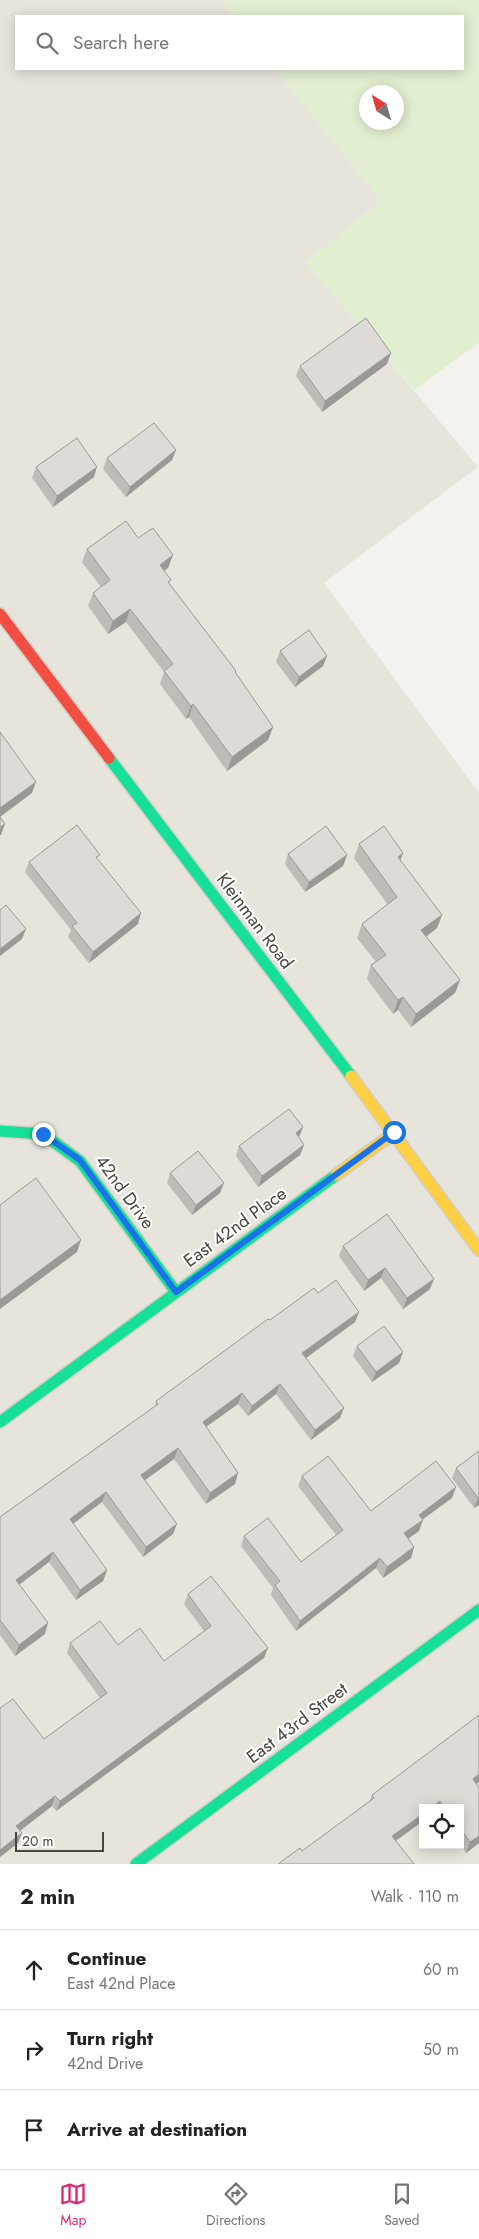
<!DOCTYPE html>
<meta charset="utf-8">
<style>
:root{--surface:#fff;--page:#f6f6f6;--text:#222;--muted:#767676;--line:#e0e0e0;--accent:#db2777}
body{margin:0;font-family:Jost,sans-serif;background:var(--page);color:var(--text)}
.controls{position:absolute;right:15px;bottom:15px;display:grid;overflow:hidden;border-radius:0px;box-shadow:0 2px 12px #0003}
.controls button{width:45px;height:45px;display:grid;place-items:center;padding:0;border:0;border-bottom:1px solid var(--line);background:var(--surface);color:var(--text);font:25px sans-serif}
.compass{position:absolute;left:359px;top:85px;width:45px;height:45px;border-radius:50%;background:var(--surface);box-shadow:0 2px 12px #0003;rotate:323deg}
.scale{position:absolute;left:15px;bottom:12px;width:89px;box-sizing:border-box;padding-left:5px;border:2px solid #4b4439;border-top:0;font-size:14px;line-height:18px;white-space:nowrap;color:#4b4439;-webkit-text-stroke:4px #fff;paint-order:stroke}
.stop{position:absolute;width:15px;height:15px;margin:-11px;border:4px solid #1a73e8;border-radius:50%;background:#fff}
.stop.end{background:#1a73e8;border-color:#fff;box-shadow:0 1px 5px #0008}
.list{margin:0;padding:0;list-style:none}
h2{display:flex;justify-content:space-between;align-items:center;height:65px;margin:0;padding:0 20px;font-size:21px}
h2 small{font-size:16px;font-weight:400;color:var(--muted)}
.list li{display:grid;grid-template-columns:32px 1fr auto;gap:15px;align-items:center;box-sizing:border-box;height:80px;padding:0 20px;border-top:1px solid var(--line)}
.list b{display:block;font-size:19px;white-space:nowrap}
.list p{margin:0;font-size:16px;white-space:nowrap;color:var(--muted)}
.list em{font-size:16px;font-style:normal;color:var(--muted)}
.icon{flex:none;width:28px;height:28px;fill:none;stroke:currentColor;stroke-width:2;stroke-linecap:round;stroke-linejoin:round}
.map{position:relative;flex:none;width:479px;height:1864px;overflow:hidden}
.search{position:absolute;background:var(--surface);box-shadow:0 2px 12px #0003;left:15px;right:15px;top:15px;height:55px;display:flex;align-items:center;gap:12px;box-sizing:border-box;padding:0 18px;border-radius:0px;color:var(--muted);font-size:19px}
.sheet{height:305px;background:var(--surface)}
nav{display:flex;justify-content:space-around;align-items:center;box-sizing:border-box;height:70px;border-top:1px solid var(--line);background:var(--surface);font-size:14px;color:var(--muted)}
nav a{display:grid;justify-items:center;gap:2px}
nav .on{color:var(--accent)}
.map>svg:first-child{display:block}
</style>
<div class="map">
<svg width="479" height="1864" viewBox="0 0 479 1864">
<rect width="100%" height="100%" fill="#f4f2ee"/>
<path fill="#e7e4dc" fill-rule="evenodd" d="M 0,0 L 222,0 L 234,16 L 16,16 L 16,69 L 276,69 L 381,201 L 306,262 L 478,467 L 324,583 L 479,793 L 479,1864 L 0,1864 ZM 423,1808 L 460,1808 L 460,1845 L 423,1845 Z"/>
<path fill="#e1eecf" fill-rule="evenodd" d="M 222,0 L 479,0 L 479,343 L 414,390 L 306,262 L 381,201 L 276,69 L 463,69 L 463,16 L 234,16 ZM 366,92 L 396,92 L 396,122 L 366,122 Z"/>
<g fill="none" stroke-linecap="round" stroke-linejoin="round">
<defs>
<path id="fast" d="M 109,758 L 351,1076
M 0,1131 L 43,1134 L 80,1161 L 176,1292
M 0,1422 L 336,1175
M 136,1864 L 479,1610"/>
<path id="slow" d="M 351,1076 L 479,1250
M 336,1175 L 394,1133"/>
<path id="jam" d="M 0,614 L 109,758"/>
</defs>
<use href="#fast" stroke="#d3cfc5" stroke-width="14"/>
<use href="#slow" stroke="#d3cfc5" stroke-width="14"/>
<use href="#jam" stroke="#d3cfc5" stroke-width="14"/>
<use href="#fast" stroke="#16e098" stroke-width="11"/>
<use href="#slow" stroke="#ffcf43" stroke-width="11"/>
<use href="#jam" stroke="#f24e42" stroke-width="11"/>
</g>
<path fill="#bfbcb8" d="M 387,364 L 322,412 L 296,376 L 300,366 Z
M 176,450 L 172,460 L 126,497 L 103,469 L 107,458 Z
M 36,467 L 94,477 L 53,507 L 32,478 Z
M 138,538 L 168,568 L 164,571 L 169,583 L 236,671 L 235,673 L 273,727 L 268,740 L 227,771 L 189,717 L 186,719 L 160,684 L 164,672 L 126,622 L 108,634 L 88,606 L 93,593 L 101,587 L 82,562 L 87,549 Z
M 280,651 L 327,656 L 323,666 L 295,687 L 276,662 Z
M 359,844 L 403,853 L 400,861 L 442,915 L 437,928 L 426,936 L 460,980 L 455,993 L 411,1027 L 398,1010 L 393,1014 L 367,979 L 371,965 L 376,962 L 357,938 L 362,924 L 388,905 L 354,858 Z
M 288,854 L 347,855 L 343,866 L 305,892 L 285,864 Z
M 98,860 L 138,924 L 89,963 L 68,937 L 71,930 L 25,872 L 29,862 Z
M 303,1127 L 299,1137 L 304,1145 L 300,1155 L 258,1187 L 236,1156 L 239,1146 Z
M 170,1173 L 220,1193 L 192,1215 L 167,1183 Z
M 343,1246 L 430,1289 L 403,1309 L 381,1278 L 364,1291 L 339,1256 Z
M 318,1293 L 359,1312 L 355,1322 L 306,1358 L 340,1418 L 311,1440 L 276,1394 L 248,1416 L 238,1404 L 206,1427 L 238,1473 L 235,1484 L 206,1504 L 174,1459 L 145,1480 L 173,1534 L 143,1557 L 102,1502 L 73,1524 L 107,1570 L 103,1581 L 76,1600 L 49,1562 L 19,1585 L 45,1634 L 15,1656 L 0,1635 L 0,1517 L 155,1406 L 156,1401 L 270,1320 Z
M 357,1346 L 403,1352 L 399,1363 L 372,1382 L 353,1356 Z
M 479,1451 L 479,1505 L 474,1508 L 452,1478 L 456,1468 Z
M 302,1476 L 371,1511 L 452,1498 L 422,1520 L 419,1531 L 408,1538 L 414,1547 L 411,1558 L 383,1578 L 376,1568 L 296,1631 L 271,1595 L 273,1588 L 241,1546 L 244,1536 L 301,1562 L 336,1535 L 298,1486 Z
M 188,1594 L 264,1658 L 56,1811 L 52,1806 L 20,1831 L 18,1843 L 0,1857 L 44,1739 L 100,1698 L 67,1653 L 70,1643 L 118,1645 L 164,1661 L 204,1631 L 184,1604 Z
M 479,1715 L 479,1782 L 476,1784 L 479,1843 L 466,1853 L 460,1845 L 460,1808 L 423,1808 L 423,1821 L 396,1841 L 302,1851 L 369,1802 L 372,1795 Z"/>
<path fill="#9b9996" d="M 391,353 L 387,364 L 322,412 L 325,401 Z
M 176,450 L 172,460 L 126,497 L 130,487 Z
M 97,467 L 94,477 L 53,507 L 57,496 Z
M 173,555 L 168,568 L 155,578 L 160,565 Z
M 130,609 L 126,622 L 108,634 L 113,621 Z
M 327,656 L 323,666 L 295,687 L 299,677 Z
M 193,704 L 189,717 L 186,719 L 191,706 Z
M 273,727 L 268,740 L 227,771 L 232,757 Z
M 36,782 L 32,793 L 0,817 L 0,808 Z
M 5,824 L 1,835 L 0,835 L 0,827 Z
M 403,853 L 398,867 L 398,857 Z
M 347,855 L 343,866 L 305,892 L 309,882 Z
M 141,913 L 138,924 L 89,963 L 93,952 Z
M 442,915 L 437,928 L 417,944 L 421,930 Z
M 26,929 L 22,939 L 0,956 L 0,949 Z
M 460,980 L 455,993 L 411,1027 L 416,1014 Z
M 403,997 L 398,1010 L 393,1014 L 398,1000 Z
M 303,1127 L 299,1137 L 296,1133 Z
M 304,1145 L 300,1155 L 258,1187 L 262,1176 Z
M 224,1183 L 220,1193 L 192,1215 L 196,1205 Z
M 81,1240 L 77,1252 L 0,1309 L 0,1300 Z
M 385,1268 L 381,1278 L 364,1291 L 368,1280 Z
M 434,1279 L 430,1289 L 403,1309 L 407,1298 Z
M 359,1312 L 355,1322 L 298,1364 L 302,1353 Z
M 403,1352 L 399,1363 L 372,1382 L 376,1372 Z
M 280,1384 L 276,1394 L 248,1416 L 252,1406 Z
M 242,1393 L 238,1404 L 199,1432 L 203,1422 Z
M 344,1408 L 340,1418 L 311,1440 L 315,1430 Z
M 178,1448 L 174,1459 L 137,1486 L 141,1475 Z
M 238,1473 L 235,1484 L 206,1504 L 210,1493 Z
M 456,1487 L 452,1498 L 415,1525 L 419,1515 Z
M 106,1492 L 102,1502 L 66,1529 L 70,1519 Z
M 479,1497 L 479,1505 L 474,1508 L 478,1498 Z
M 423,1520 L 419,1531 L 401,1544 L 404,1533 Z
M 177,1524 L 173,1534 L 143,1557 L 146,1547 Z
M 414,1547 L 411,1558 L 383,1578 L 387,1567 Z
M 53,1552 L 49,1562 L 12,1590 L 16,1580 Z
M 380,1558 L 376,1568 L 296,1631 L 300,1621 Z
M 107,1570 L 103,1581 L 76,1600 L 80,1590 Z
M 48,1623 L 45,1634 L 15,1656 L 19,1645 Z
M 268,1648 L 264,1658 L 56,1811 L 60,1801 Z
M 479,1774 L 479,1782 L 469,1790 L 473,1779 Z
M 55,1796 L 52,1806 L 13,1836 L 16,1826 Z
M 440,1801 L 438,1808 L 431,1808 Z
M 423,1814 L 423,1821 L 388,1846 L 392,1836 Z
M 22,1833 L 18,1843 L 0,1857 L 0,1850 Z
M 479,1836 L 479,1843 L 466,1853 L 470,1842 Z"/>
<path fill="#dedbd6" stroke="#9b9996" d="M 366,318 L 391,353 L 325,401 L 300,366 Z
M 154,423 L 176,450 L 130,487 L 107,458 Z
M 77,438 L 97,467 L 57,496 L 36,467 Z
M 126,521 L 138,538 L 153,528 L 173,555 L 160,565 L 171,580 L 168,582 L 236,671 L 235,672 L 273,727 L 232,757 L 193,704 L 191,706 L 164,671 L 173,664 L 130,609 L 113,621 L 93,593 L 110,580 L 87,549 Z
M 309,630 L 327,656 L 299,677 L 280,651 Z
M 0,732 L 36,782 L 0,808 Z
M 0,817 L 5,824 L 0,827 Z
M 77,825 L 100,855 L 96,857 L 141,913 L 93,952 L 72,926 L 77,923 L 29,862 Z
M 326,826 L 347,855 L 309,882 L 288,854 Z
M 384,826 L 403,853 L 398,857 L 442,915 L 421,930 L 460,980 L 416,1014 L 403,997 L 398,1000 L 371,965 L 386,955 L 362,924 L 397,897 L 359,844 Z
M 6,905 L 26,929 L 0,949 L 0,910 Z
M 289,1109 L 303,1127 L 296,1133 L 304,1145 L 262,1176 L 239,1146 Z
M 198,1151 L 224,1183 L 196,1205 L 170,1173 Z
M 36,1178 L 81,1240 L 0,1300 L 0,1205 Z
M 387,1214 L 434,1279 L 407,1298 L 385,1268 L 368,1280 L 343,1246 Z
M 336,1280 L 359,1312 L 302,1353 L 344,1408 L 315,1430 L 280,1384 L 252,1406 L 242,1393 L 203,1422 L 238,1473 L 210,1493 L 178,1448 L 141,1475 L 177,1524 L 146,1547 L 106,1492 L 70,1519 L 107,1570 L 80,1590 L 53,1552 L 16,1580 L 48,1623 L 19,1645 L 0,1620 L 0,1517 L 158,1404 L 156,1401 L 268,1319 L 270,1320 L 314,1288 L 318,1293 Z
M 384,1326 L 403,1352 L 376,1372 L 357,1346 Z
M 479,1451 L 479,1497 L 478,1498 L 456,1468 Z
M 328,1456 L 371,1511 L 436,1461 L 456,1487 L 419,1515 L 423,1520 L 404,1533 L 414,1547 L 387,1567 L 380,1558 L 300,1621 L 275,1585 L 280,1581 L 244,1536 L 268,1518 L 301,1562 L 343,1530 L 302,1476 Z
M 211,1576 L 268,1648 L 60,1801 L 55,1796 L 16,1826 L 22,1833 L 0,1850 L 0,1708 L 13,1699 L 44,1739 L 107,1693 L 70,1643 L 100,1621 L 118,1645 L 140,1628 L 164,1661 L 211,1626 L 188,1594 Z
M 479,1715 L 479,1774 L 473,1779 L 479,1788 L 479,1836 L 470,1842 L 460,1828 L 460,1808 L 445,1808 L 440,1801 L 431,1808 L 423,1808 L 423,1814 L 392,1836 L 414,1864 L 278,1864 L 300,1848 L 302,1851 L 374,1798 L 372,1795 Z"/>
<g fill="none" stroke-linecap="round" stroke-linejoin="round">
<path stroke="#1a73e8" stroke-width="6" d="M 43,1134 L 80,1160 L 176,1292 L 394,1132"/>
</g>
<g text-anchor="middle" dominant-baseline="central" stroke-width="4" stroke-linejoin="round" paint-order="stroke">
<g font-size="18" fill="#4b4439" stroke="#fff">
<text transform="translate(255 921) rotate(53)">Kleinman Road</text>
<text transform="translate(125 1192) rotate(54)">42nd Drive</text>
<text transform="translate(235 1227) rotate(-36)">East 42nd Place</text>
<text transform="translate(297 1723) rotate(-37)">East 43rd Street</text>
</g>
</g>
</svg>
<div class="controls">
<button><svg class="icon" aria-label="locate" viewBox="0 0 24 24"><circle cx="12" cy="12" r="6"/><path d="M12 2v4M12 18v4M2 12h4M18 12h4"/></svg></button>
</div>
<svg class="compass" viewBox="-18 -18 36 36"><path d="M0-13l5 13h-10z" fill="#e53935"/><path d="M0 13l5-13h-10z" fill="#767676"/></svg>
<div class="scale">20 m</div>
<div class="stop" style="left:394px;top:1132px"></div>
<div class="stop end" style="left:43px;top:1134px"></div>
<div class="search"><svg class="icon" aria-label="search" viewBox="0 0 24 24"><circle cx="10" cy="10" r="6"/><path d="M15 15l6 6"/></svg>Search here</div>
</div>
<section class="sheet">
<h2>2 min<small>Walk · 110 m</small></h2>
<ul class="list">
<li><svg class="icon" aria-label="ahead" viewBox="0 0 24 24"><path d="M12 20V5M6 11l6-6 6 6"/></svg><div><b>Continue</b><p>East 42nd Place</p></div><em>60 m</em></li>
<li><svg class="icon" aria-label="right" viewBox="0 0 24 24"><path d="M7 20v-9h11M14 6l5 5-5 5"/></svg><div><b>Turn right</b><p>42nd Drive</p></div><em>50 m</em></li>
<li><svg class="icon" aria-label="arrive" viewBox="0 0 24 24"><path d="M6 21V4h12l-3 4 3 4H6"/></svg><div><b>Arrive at destination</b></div></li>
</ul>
</section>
<nav>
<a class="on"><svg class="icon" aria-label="map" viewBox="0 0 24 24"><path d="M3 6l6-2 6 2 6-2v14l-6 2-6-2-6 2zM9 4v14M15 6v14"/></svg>Map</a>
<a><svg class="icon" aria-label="directions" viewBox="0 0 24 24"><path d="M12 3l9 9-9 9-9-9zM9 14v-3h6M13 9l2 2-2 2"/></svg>Directions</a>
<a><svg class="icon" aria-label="saved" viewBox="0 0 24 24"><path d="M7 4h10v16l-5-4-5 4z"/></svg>Saved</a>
</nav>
